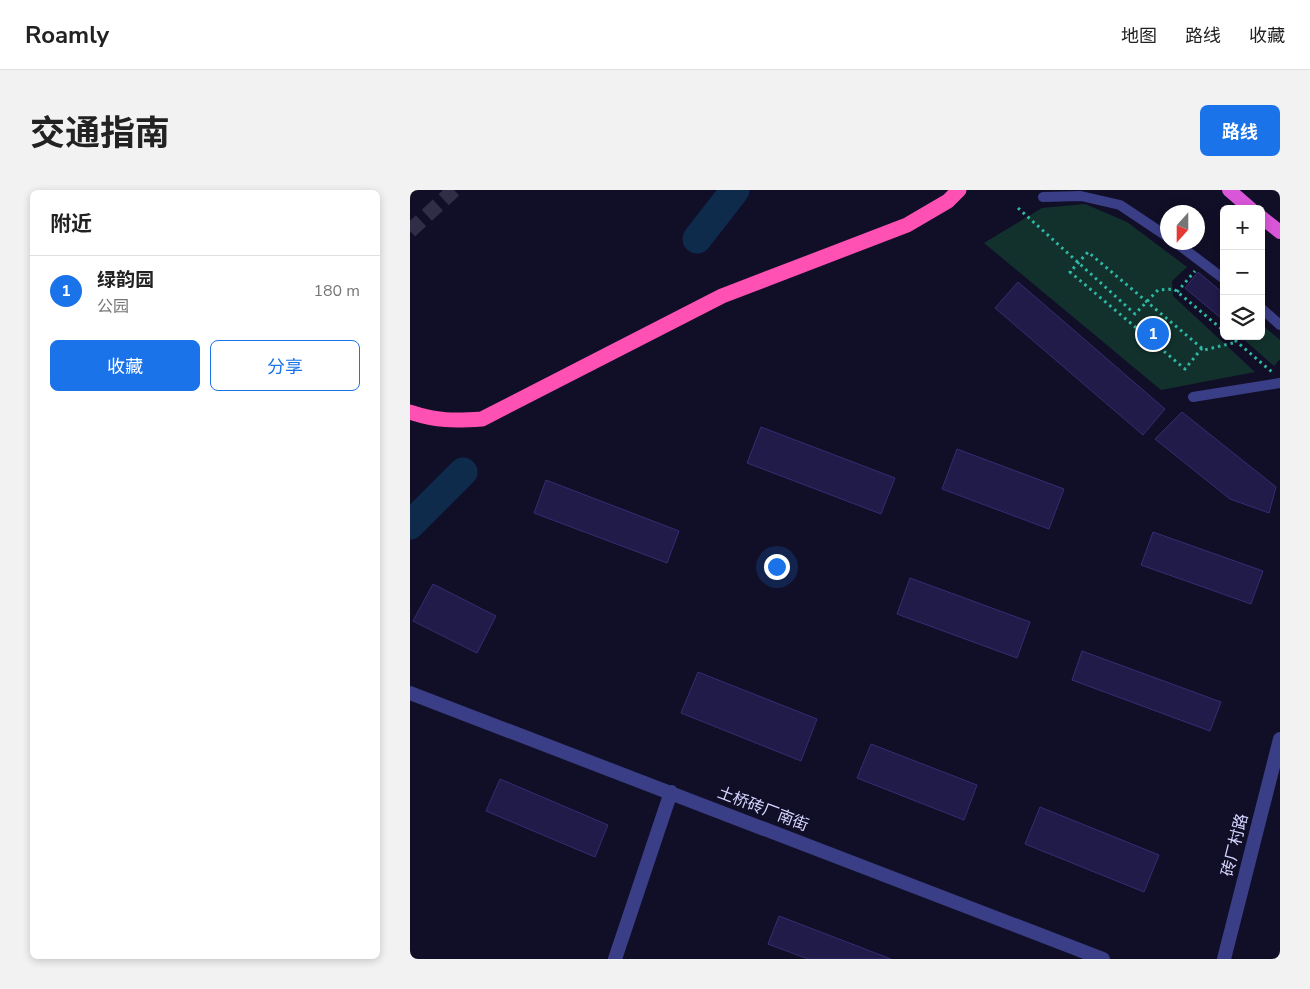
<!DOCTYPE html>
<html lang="zh">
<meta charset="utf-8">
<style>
:root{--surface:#fff;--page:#f2f2f2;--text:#222;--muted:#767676;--line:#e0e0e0;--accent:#1a73e8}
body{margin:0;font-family:"Nunito Sans","Noto Sans SC",sans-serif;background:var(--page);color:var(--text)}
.controls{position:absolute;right:15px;top:15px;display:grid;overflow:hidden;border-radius:8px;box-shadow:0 2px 8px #0003}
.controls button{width:45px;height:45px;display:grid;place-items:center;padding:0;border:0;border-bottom:1px solid var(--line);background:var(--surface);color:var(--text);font:25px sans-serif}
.compass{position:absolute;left:750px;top:15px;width:45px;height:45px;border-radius:50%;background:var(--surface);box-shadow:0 2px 8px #0003;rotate:201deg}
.you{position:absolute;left:366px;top:376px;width:18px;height:18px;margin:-12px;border:4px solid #fff;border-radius:50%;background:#1a73e8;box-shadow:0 0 0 8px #1a73e833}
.badge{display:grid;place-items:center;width:32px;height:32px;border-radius:50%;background:var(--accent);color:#fff;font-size:16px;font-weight:700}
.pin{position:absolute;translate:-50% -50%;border:2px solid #fff;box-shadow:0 1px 5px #0006}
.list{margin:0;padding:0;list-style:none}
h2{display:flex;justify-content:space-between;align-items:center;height:65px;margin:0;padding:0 20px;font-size:21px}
h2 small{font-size:16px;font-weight:400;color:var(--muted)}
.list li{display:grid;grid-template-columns:32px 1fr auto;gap:15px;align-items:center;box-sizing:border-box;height:70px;padding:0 20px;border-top:1px solid var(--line)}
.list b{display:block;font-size:19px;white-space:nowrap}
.list p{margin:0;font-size:16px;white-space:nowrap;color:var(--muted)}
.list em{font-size:16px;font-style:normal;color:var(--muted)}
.actions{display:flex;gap:10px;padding:15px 20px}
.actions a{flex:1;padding:11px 0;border:1px solid var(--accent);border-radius:8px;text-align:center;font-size:18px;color:var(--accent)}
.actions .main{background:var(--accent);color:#fff}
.icon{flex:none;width:28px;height:28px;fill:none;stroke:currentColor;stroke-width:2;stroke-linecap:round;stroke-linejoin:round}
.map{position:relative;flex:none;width:870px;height:769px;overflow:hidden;border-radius:8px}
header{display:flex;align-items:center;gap:30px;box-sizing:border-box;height:70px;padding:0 25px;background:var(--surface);border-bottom:1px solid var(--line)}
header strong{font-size:24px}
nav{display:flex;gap:28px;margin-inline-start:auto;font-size:18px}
.intro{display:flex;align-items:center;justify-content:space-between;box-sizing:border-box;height:120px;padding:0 30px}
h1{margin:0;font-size:35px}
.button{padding:12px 22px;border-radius:8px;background:var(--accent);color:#fff;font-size:18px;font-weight:700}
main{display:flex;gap:30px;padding:0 30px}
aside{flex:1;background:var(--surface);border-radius:8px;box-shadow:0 2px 8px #0003}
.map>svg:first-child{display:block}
</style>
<header>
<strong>Roamly</strong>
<nav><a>地图</a><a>路线</a><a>收藏</a></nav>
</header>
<div class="intro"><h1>交通指南</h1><a class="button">路线</a></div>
<main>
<aside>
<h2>附近<small></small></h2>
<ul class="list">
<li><span class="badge">1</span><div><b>绿韵园</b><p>公园</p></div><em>180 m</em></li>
</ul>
<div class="actions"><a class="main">收藏</a><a>分享</a></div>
</aside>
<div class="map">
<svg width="870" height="769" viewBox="0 0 870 769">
<rect width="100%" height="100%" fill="#110f27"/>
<path fill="#12312d" d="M 675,14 L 717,32 L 777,77 L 762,91 L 763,106 L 845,182 L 751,200 L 574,53 L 632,18 Z
M 851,134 L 870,150 L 870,169 L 864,176 L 830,146 L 851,146 Z"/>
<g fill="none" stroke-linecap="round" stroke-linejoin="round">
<path stroke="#0e2b4c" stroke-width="29" d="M 287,49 L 325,0
M 0,335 L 53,282"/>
</g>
<path fill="#201b48" stroke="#352d74" d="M 788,82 L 814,104 L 814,128 L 812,129 L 775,98 Z
M 608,92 L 755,219 L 733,245 L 585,118 Z
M 772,222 L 866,297 L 859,323 L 820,309 L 745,249 Z
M 351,237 L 485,288 L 471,324 L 337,273 Z
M 547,259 L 654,299 L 639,339 L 532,299 Z
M 136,290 L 269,341 L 257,373 L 124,323 Z
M 743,342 L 853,381 L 841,414 L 731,375 Z
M 500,388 L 620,432 L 607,468 L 487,424 Z
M 23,394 L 86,426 L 67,463 L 3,431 Z
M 672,461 L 811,512 L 800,541 L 662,490 Z
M 288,482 L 407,529 L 391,571 L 271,523 Z
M 461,554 L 567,595 L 554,630 L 447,588 Z
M 90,589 L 198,635 L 185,667 L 76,621 Z
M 630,617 L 749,665 L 734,702 L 615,654 Z
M 369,726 L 481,769 L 398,769 L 358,754 Z"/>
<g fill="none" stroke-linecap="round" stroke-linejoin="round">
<path stroke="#2f2d47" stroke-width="15" stroke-dasharray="15 8" stroke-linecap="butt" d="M 0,41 L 44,0"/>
<path stroke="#2fb9a4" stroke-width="3" stroke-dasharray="2.5 4" stroke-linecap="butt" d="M 608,18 L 725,124 L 748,100 L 764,99 L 814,141
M 767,102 L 785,81
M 820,146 L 862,182
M 792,158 L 775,179 L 660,82 L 678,62 L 794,160 L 827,152"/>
<path stroke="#3a3e86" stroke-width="10" d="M 633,7 L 671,6 L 710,15 L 758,47
M 765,52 L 814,89
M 851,118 L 870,135
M 783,207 L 870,193"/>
<path stroke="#3a3e86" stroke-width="14" d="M 0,503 L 693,769
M 205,769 L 261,602
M 814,769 L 870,549"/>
<path stroke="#da56d9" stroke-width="14" d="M 819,0 L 841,19
M 851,27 L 870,42"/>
<path stroke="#ff50b3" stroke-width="15" d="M 0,222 C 27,231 44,231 72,229 L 312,106 L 497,35 L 538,11 L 549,0"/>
</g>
<g text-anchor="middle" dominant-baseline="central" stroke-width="4" stroke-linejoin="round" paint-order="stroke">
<g font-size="16" fill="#d6d5ff" stroke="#110f27">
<text transform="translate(353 619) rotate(21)">土桥砖厂南街</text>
<text transform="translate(825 655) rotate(-76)">砖厂村路</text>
</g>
</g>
</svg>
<div class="controls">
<button>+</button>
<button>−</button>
<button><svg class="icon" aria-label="layers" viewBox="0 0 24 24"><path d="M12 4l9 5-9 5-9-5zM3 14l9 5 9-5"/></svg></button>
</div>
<svg class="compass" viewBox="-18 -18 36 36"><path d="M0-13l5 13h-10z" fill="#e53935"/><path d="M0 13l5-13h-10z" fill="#767676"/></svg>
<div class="you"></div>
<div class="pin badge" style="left:743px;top:144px">1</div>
</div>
</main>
